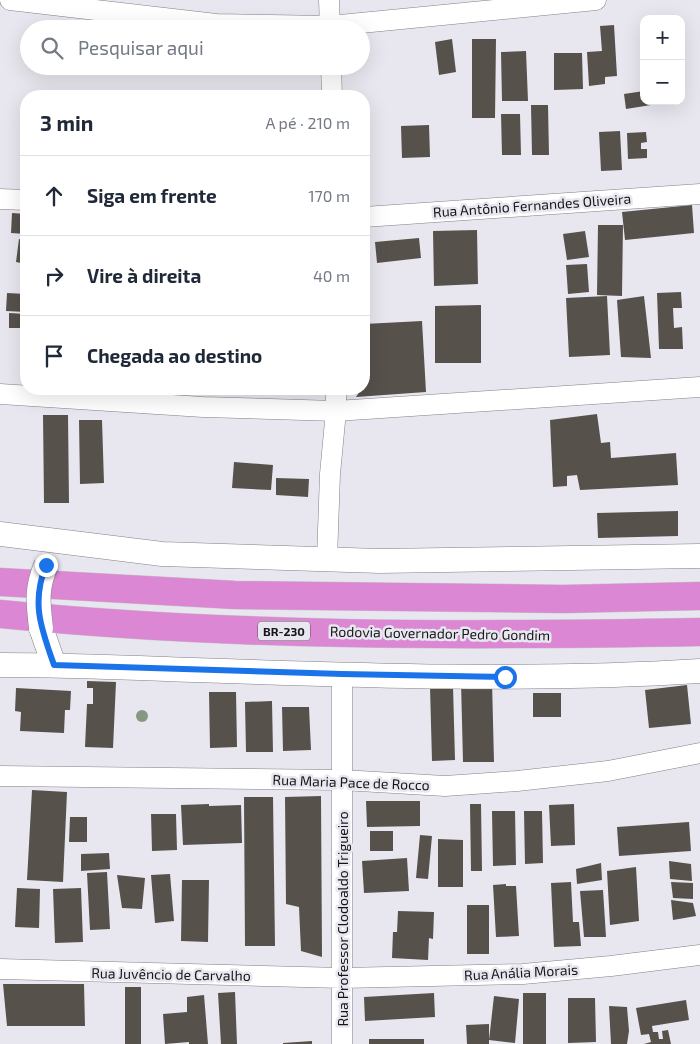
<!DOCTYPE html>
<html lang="pt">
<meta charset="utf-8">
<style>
:root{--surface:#fff;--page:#f6f6f7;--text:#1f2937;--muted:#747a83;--line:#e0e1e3}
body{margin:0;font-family:"Exo 2",sans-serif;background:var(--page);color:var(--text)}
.controls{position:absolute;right:15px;top:15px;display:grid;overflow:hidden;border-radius:10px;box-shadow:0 5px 20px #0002}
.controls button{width:45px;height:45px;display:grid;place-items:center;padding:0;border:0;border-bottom:1px solid var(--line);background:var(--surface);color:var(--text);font:25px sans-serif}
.stop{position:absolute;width:15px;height:15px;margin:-11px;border:4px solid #1a73e8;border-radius:50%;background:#fff}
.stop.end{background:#1a73e8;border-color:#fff;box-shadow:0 1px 5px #0008}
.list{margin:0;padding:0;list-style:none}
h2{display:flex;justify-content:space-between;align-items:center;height:65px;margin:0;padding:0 20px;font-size:21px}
h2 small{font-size:16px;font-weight:400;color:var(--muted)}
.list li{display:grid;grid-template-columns:32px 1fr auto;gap:15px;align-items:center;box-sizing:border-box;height:80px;padding:0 20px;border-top:1px solid var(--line)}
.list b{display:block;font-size:19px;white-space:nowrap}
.list em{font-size:16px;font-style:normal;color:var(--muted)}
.icon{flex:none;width:28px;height:28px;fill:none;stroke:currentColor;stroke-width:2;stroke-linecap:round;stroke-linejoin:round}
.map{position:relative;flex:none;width:700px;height:1044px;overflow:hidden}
.search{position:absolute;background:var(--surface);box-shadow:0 5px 20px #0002;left:20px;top:20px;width:350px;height:55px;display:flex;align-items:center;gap:12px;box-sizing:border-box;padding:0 18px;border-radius:28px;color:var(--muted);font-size:19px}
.panel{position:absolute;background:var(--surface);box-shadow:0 5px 20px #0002;left:20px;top:90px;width:350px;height:305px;border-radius:20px}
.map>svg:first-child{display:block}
</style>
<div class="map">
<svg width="700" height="1044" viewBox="0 0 700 1044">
<rect width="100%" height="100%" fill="#e8e7ef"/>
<path fill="#57514c" d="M 614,25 L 617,76 L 605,77 L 605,84 L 589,86 L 587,52 L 602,51 L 600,26 Z
M 452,39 L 456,72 L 439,75 L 435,42 Z
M 472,39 L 496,39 L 495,118 L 472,118 Z
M 526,51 L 528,101 L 502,101 L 501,52 Z
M 554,53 L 582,53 L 583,89 L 554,90 Z
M 644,91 L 644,101 L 651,101 L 651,105 L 626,109 L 624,94 Z
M 531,105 L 548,105 L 549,155 L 532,155 Z
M 501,114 L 520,114 L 521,155 L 502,155 Z
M 429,125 L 430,157 L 402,158 L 401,126 Z
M 620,131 L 622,170 L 601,171 L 599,132 Z
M 646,132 L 647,142 L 641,143 L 641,149 L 647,149 L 647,158 L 628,159 L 627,133 Z
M 692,205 L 694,233 L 625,240 L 622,212 Z
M 12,213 L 26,214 L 26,234 L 11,233 Z
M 598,225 L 623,225 L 622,296 L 597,295 Z
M 477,230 L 478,284 L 434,286 L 433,231 Z
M 585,231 L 589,257 L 567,260 L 563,234 Z
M 419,238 L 421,258 L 377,263 L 375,242 Z
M 19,239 L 26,240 L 26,264 L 16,262 Z
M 587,264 L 589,292 L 568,294 L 566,265 Z
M 681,292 L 682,308 L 673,308 L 674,328 L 682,327 L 683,349 L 659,349 L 657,293 Z
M 7,293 L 26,294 L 26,312 L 6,311 Z
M 607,296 L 610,355 L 569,357 L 566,298 Z
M 644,296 L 651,358 L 621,357 L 617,300 Z
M 481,305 L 481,363 L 435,363 L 435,306 Z
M 9,313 L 26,314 L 26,328 L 9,328 Z
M 422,321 L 426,392 L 356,397 L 360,391 L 348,391 L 348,389 L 364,389 L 364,324 Z
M 597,414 L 601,443 L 610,442 L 611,458 L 676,453 L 678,485 L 580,490 L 577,475 L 567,476 L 567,486 L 553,487 L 550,420 Z
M 43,415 L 68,415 L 69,503 L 44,503 Z
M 79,420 L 102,420 L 104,483 L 80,484 Z
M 234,462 L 273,465 L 271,490 L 232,488 Z
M 276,478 L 309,479 L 308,497 L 276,495 Z
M 678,511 L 678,536 L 598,538 L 597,513 Z
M 87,681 L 116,682 L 113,748 L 85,747 L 87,704 L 93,704 L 93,688 L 87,688 Z
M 492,681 L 494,762 L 463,762 L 461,682 Z
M 687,685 L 691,724 L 649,728 L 645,690 Z
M 453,686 L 455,760 L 432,761 L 430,687 Z
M 16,688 L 71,691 L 70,710 L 65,710 L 64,733 L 20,731 L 21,712 L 15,711 Z
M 209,692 L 236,692 L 237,747 L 210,748 Z
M 533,693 L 561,693 L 561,717 L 533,717 Z
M 272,701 L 273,752 L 246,752 L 245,702 Z
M 282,707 L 309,707 L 311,750 L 283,751 Z
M 32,790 L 67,792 L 63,882 L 27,880 Z
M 321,796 L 322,957 L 301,951 L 299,907 L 286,904 L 285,797 Z
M 244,797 L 273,797 L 275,946 L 245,946 Z
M 366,801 L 420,801 L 420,826 L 367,827 Z
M 209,804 L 209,806 L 241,805 L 242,843 L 183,845 L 181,805 Z
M 470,804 L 481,804 L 482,871 L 471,871 Z
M 574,804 L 575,845 L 551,846 L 549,805 Z
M 492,811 L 515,811 L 516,865 L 493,866 Z
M 524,811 L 542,811 L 543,863 L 525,864 Z
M 151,814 L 176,814 L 177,850 L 152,851 Z
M 70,817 L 87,817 L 87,842 L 69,842 Z
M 689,822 L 691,851 L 619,856 L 617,827 Z
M 370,831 L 393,831 L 393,851 L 370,851 Z
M 420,835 L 432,836 L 428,879 L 416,878 Z
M 438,839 L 463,840 L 463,887 L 438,887 Z
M 109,853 L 110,869 L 81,871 L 81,854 Z
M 407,858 L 409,891 L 364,893 L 362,861 Z
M 669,861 L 691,864 L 692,881 L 670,879 Z
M 601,863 L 602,880 L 577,884 L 576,869 Z
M 636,867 L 639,921 L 610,925 L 607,871 Z
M 107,872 L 110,929 L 90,930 L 87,873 Z
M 170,874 L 174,921 L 155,923 L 151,875 Z
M 117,875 L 145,878 L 142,909 L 122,908 Z
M 182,880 L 209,880 L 208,942 L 181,941 Z
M 571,882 L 573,922 L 579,922 L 581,946 L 554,947 L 551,883 Z
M 671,882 L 693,883 L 693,899 L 673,898 Z
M 506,884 L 506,886 L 516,886 L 519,936 L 496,937 L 493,885 Z
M 17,888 L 40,889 L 39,928 L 15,927 Z
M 81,888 L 83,942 L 55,943 L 53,889 Z
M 603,890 L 606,937 L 584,937 L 580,891 Z
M 671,900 L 693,903 L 696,916 L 673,920 Z
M 467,905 L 489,905 L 489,954 L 467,954 Z
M 398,911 L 434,912 L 433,939 L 429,938 L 428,960 L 392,958 L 393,932 L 397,932 Z
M 3,984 L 84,984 L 85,1026 L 7,1026 Z
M 125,987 L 141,987 L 141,1044 L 125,1044 Z
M 235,992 L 237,1044 L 221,1044 L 218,993 Z
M 434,993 L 435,1017 L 365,1021 L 364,997 Z
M 523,993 L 546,993 L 546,1044 L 523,1044 Z
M 204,995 L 208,1044 L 189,1044 L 189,1042 L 165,1044 L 163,1014 L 187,1012 L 187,997 Z
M 494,996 L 519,999 L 515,1043 L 489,1040 L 489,1044 L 467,1044 L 466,1025 L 489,1024 L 489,1040 Z
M 568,998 L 595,998 L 596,1042 L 568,1043 Z
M 686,1000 L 689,1020 L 652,1026 L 653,1032 L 658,1032 L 659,1039 L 663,1039 L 662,1031 L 668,1030 L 671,1044 L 644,1044 L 651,1042 L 649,1034 L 641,1035 L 636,1008 Z
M 609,1006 L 627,1007 L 629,1031 L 627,1044 L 611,1044 Z
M 369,1039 L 424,1039 L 424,1044 L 369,1044 Z
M 312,1041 L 312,1044 L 283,1044 L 283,1043 Z"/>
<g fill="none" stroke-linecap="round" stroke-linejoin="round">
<defs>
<path id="minor" d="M 10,0 L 216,24 L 330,26 L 596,0
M 329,0 L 330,29
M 331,66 L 332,96
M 0,199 L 26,200
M 364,217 L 700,194
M 0,394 L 203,407 L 336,411 L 700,387
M 327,559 L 330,474 L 336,411 L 336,389
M 0,776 L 342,780 L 445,786 L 517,781 L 608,771 L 700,753
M 0,969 L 342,978 L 523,974 L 611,966 L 700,955
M 342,1044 L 342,674"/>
<path id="tertiary" d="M 0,534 L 162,554 L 380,561 L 700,556
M 41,628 L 54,665
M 0,665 C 56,665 111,667 166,669 C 344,675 523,682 700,671"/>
<path id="trunk" d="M 0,582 L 235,595 L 563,599 L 700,596
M 0,614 C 232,637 467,636 700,632"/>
</defs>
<use href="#minor" stroke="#818087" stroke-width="21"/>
<use href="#tertiary" stroke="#818087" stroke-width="25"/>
<use href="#trunk" stroke="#c7c7c8" stroke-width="29"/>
<use href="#minor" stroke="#fff" stroke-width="20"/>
<use href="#tertiary" stroke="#fff" stroke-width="24"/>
<use href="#trunk" stroke="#db87d4" stroke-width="28"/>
<defs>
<path id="tertiary-bridge" d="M 41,628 C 38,602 36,589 46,565"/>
</defs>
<use href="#tertiary-bridge" stroke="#818087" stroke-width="25" stroke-linecap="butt"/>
<use href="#tertiary-bridge" stroke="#fff" stroke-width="24"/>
</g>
<circle fill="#879881" cx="142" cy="716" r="6"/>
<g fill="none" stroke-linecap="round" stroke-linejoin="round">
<path stroke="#1a73e8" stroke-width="6" d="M 46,565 C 31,603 41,628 54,665 L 342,674 L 505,677"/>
</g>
<g text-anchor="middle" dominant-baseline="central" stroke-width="5" stroke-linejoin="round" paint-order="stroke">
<rect fill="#e8e7ef" stroke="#555458" stroke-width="1" x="258" y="621.5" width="52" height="19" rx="4"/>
<g font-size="12" font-weight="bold" fill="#161518">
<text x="284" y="631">BR-230</text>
</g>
<g font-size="14" fill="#161518" stroke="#e8e7ef">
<text transform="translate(532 205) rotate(-4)">Rua Antônio Fernandes Oliveira</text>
<text transform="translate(440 633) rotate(1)">Rodovia Governador Pedro Gondim</text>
<text transform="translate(351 782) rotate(2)">Rua Maria Pace de Rocco</text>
<text transform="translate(342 919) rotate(-90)">Rua Professor Clodoaldo Trigueiro</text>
<text transform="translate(521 972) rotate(-3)">Rua Anália Morais</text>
<text transform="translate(171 974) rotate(1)">Rua Juvêncio de Carvalho</text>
</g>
</g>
</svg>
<div class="controls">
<button>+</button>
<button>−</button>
</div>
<div class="stop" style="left:505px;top:677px"></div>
<div class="stop end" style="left:46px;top:565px"></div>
<div class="search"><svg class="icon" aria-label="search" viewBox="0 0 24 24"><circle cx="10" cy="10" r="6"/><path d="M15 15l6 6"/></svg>Pesquisar aqui</div>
<section class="panel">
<h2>3 min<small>A pé · 210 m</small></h2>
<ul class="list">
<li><svg class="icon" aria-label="ahead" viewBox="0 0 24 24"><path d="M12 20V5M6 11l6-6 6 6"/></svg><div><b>Siga em frente</b></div><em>170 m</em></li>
<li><svg class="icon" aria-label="right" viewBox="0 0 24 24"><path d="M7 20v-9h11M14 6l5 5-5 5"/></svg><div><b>Vire à direita</b></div><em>40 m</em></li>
<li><svg class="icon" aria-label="arrive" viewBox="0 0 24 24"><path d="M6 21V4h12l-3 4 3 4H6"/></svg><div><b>Chegada ao destino</b></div></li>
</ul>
</section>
</div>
